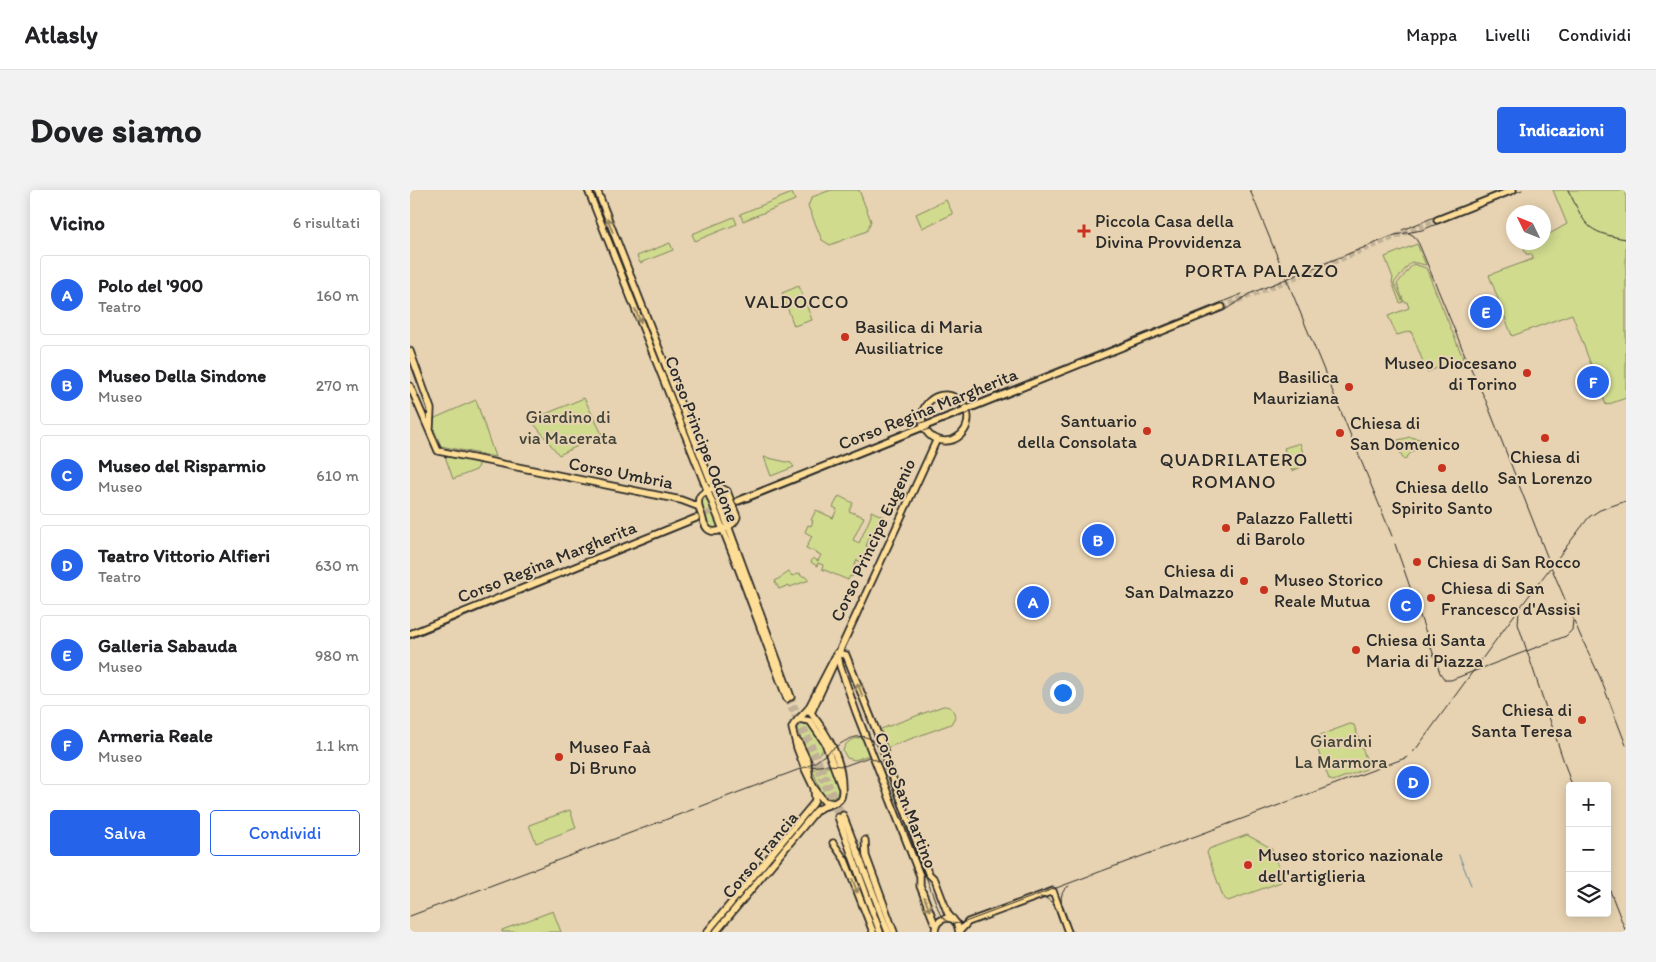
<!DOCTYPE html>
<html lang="it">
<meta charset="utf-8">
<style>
:root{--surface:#fff;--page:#f2f2f2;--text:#202124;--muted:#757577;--line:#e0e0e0;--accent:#2563eb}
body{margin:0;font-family:Itim,sans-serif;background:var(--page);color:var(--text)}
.controls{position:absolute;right:15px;bottom:15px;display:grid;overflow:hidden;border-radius:5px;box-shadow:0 2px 12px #0003}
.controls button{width:45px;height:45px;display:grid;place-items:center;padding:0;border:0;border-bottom:1px solid var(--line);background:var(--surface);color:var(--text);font:25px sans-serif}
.compass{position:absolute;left:1096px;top:15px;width:45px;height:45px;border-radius:50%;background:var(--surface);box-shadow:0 2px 12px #0003;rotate:313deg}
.you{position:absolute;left:652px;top:502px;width:18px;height:18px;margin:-12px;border:4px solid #fff;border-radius:50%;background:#1a73e8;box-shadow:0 0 0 8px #1a73e833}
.badge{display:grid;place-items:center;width:32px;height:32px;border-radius:50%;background:var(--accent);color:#fff;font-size:16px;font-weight:700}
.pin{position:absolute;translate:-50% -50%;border:2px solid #fff;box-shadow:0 1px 5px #0006}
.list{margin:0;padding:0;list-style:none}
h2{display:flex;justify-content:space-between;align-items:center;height:65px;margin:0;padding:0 20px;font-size:21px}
h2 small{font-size:16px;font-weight:400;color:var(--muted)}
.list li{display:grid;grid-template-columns:32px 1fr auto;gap:15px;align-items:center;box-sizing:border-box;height:80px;margin:0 10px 10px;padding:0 10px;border:1px solid var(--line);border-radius:5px}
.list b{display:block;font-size:19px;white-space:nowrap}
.list p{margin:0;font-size:16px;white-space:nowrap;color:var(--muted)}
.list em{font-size:16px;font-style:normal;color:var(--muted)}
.actions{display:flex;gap:10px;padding:15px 20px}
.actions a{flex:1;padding:11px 0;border:1px solid var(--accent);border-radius:5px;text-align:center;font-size:18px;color:var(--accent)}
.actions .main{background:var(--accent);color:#fff}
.icon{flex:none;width:28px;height:28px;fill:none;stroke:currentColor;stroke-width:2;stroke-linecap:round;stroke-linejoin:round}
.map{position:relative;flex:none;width:1216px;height:742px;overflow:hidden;border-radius:5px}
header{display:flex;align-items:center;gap:30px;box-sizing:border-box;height:70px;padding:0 25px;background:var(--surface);border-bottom:1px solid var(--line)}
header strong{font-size:24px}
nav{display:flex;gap:28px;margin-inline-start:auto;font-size:18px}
.intro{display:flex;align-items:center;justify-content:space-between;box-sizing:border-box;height:120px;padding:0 30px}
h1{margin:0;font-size:35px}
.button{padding:12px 22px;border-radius:5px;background:var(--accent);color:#fff;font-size:18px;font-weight:700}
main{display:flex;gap:30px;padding:0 30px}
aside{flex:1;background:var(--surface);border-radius:5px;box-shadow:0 2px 12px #0003}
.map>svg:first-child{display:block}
</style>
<header>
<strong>Atlasly</strong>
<nav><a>Mappa</a><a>Livelli</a><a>Condividi</a></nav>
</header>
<div class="intro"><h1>Dove siamo</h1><a class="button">Indicazioni</a></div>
<main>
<aside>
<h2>Vicino<small>6 risultati</small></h2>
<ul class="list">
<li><span class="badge">A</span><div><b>Polo del '900</b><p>Teatro</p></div><em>160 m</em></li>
<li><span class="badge">B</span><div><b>Museo Della Sindone</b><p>Museo</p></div><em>270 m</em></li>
<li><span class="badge">C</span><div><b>Museo del Risparmio</b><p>Museo</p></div><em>610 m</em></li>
<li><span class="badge">D</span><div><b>Teatro Vittorio Alfieri</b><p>Teatro</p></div><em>630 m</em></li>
<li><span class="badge">E</span><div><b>Galleria Sabauda</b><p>Museo</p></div><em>980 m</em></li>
<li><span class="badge">F</span><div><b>Armeria Reale</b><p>Museo</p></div><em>1.1 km</em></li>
</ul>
<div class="actions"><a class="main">Salva</a><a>Condividi</a></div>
</aside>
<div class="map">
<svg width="1216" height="742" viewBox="0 0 1216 742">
<rect width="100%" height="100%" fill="#e7d3b1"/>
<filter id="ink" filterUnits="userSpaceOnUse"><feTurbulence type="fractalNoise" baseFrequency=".02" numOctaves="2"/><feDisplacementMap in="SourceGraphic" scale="10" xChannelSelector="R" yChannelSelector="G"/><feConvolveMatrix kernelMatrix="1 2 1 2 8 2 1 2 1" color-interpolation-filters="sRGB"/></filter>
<g filter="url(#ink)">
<path fill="#d0db8e" stroke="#7e835c" d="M 421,0 L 449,0 L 461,31 L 457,41 L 420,55 L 412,50 L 398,16 L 402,7 Z
M 1143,0 L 1216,0 L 1216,208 L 1196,215 L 1162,124 L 1102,146 L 1079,85 L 1123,69 L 1122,64 L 1116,64 L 1114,59 L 1123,53 L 1134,52 L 1134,47 L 1157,34 Z
M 382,3 L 385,10 L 333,31 L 330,24 Z
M 536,10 L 543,24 L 512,38 L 506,24 Z
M 324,27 L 327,34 L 285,51 L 282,44 Z
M 260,53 L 263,60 L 230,73 L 227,66 Z
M 1007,54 L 1016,75 L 1001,72 L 984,93 L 993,112 L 990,113 L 982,92 L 983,88 L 975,67 Z
M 1003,74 L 1016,78 L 1053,168 L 1017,182 L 1001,141 L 987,145 L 978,126 L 999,118 L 997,112 L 994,112 L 987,94 Z
M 389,96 L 402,130 L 384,136 L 372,103 Z
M 174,208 L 192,244 L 149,265 L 121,230 Z
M 66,210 L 85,267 L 31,256 L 22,235 L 25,228 Z
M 1000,247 L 1014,250 L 994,270 L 985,251 Z
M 890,253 L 896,273 L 894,276 L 882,281 L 874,258 Z
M 35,266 L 66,271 L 68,272 L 69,276 L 66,280 L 43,289 Z
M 354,267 L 381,273 L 384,277 L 361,286 Z
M 293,306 L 296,306 L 308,337 L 302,338 L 298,333 L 290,315 L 290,312 Z
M 429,306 L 443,313 L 439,321 L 454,327 L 443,350 L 449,353 L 461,326 L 461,321 L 474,327 L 464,348 L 460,346 L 456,356 L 460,358 L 453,373 L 447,370 L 443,379 L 445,380 L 442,387 L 440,386 L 438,390 L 412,379 L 413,375 L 408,373 L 407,376 L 401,372 L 403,368 L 408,371 L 411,365 L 396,358 L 402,346 L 395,342 L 398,335 L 401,336 L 403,331 L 401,330 L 406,320 L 423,328 L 427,319 L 423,317 Z
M 379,382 L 382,386 L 390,383 L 391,386 L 394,386 L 399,390 L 380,397 L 379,395 L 369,399 L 365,391 Z
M 533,516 C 540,516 544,519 545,527 L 541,534 L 476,558 L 470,541 L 471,539 Z
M 395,532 L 399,533 L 415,558 L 405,567 L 398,569 L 387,538 L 388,535 Z
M 940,534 L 944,535 L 958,574 L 956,579 L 923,591 L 919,589 L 904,550 L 905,547 Z
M 452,547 L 459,565 L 445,570 L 437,568 L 433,561 C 435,551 443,549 452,547 Z
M 406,577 L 422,577 L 428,600 L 427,606 L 418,609 L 413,606 L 403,581 Z
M 160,620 L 166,638 L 126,653 L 119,635 Z
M 837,645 L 861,658 L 873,688 L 871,692 L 818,711 L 814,709 L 797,663 L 799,659 Z
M 143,721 L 151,742 L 92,742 L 92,740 Z"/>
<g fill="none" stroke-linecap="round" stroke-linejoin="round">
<path stroke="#63879c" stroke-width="1" d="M 1049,665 L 1061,695"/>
<path stroke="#c1b196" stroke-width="5.5" stroke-dasharray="5.5 3" stroke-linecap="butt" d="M 812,117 L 1027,30
M 288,327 L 328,311
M 381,507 L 433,625
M 377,509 L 428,627"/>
<defs>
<path id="major" d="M 178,0 L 327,375 L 377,509
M 187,0 L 314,325 L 381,507
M 1027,30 L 1103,0
M 0,161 L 21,219 L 20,239
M 0,196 L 28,261 L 271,310 L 287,316
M512 228a23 23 0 1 1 46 0a23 23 0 1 1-46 0Z
M 309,297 L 317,301 L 327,327 C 325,335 307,345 299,340 C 295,337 293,331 292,326 C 284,307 289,302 309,297 Z
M 328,311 L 812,117
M 0,444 L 286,328
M 427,463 L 436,465 L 474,560 L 476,570 L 518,683 L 525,690 L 538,724 L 547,734 L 549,742
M 428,465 L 430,476 L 446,522 L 510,686 L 510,696 L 526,737
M 388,529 L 400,531 L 415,553 L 431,596
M 388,551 L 398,572 L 399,585
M 422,613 L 414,611 L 404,598 L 395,579 L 387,558 L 382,538 L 384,534 L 398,519 L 425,467
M 433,625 L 478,742
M 428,627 L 470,742
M 455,650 L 456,666 L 484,742
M 423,653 L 435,670 L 463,742
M 297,742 L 403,614 L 405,610 L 404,598
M 306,742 L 406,621 C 413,615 425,615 430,609 C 433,605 432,602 432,597 C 432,569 418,545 401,523 L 527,249
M 525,742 C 525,732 533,726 543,729
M 549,742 L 558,732 L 643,701 L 658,742"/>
</defs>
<use href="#major" stroke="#2b2b2b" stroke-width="9"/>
<use href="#major" stroke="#fedd96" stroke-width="5.5"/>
<path stroke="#2b2b2b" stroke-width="1" d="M 840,0 L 982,346
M 1158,0 C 1176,34 1173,42 1216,49
M 992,40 L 1092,0
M 997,42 L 1004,46 L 1009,54 L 1057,170 L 1076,211 L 1142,379 L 1171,447 L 1190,487 L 1216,555
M 327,307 L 832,104
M 330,315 L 815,120 L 839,104 L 985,45 L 1012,40 L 1112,0
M 985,354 L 1030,483 L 1035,490 L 1041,490 L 1156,446 L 1162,440 L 1163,430
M 1109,421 L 1108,434 L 1162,596
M 0,440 L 284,325
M 0,449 L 287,332
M 400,577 L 416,575 L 434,576 L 459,567 L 468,571 L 473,579
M 1197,693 L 1216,742
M 659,696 C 642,705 657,728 662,742
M 630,707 C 647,708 649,729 654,742
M 0,726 L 398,576 C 417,567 447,530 467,555 L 530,724 C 537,734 544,735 555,732 L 998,567 L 1006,559 L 1105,424 L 1179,327 L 1190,320 L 1216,311"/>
</g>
<defs><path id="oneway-shaft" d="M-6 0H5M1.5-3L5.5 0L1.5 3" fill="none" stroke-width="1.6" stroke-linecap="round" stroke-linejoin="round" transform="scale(1.25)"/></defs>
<g stroke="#948460">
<use href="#oneway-shaft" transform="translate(200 35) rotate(-111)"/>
<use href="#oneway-shaft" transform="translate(228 126) rotate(68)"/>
<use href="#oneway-shaft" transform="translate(450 500) rotate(-112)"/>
<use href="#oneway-shaft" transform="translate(445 696) rotate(69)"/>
<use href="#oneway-shaft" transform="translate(517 714) rotate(69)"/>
</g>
</g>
<g fill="#c8321e" stroke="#e7d3b1" stroke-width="2">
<path d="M671.5 33.5h5v5h5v5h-5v5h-5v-5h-5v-5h5z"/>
<circle cx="435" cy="147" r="5"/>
<circle cx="1117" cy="183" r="5"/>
<circle cx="939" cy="197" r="5"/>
<circle cx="737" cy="241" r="5"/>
<circle cx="930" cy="243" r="5"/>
<circle cx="1135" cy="248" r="5"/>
<circle cx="1032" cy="278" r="5"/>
<circle cx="816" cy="338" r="5"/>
<circle cx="1007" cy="372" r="5"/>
<circle cx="834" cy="391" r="5"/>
<circle cx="854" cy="400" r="5"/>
<circle cx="1021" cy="408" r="5"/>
<circle cx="946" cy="460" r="5"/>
<circle cx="1172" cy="530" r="5"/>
<circle cx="149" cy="567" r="5"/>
<circle cx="838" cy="675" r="5"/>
</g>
<g text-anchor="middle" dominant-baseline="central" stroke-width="4" stroke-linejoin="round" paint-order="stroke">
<g font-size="18" fill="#2b2b2b" stroke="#e7d3b1" text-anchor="start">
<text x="685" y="31">Piccola Casa della<tspan x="685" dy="21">Divina Provvidenza</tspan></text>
<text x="445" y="137">Basilica di Maria<tspan x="445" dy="21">Ausiliatrice</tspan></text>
<text x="1107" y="173" text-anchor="end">Museo Diocesano<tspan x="1107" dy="21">di Torino</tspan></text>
<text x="929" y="187" text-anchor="end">Basilica<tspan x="929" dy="21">Mauriziana</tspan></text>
<text x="727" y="231" text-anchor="end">Santuario<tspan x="727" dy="21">della Consolata</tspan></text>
<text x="940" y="233">Chiesa di<tspan x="940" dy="21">San Domenico</tspan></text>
<text x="1135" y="267" text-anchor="middle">Chiesa di<tspan x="1135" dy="21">San Lorenzo</tspan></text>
<text x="1032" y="297" text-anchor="middle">Chiesa dello<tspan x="1032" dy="21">Spirito Santo</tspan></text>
<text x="826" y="328">Palazzo Falletti<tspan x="826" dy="21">di Barolo</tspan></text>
<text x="1017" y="372">Chiesa di San Rocco</text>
<text x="824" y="381" text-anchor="end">Chiesa di<tspan x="824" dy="21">San Dalmazzo</tspan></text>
<text x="864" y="390">Museo Storico<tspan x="864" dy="21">Reale Mutua</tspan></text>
<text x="1031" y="398">Chiesa di San<tspan x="1031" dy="21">Francesco d'Assisi</tspan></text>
<text x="956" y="450">Chiesa di Santa<tspan x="956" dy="21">Maria di Piazza</tspan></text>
<text x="1162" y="520" text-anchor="end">Chiesa di<tspan x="1162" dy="21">Santa Teresa</tspan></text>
<text x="159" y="557">Museo Faà<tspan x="159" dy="21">Di Bruno</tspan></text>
<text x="848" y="665">Museo storico nazionale<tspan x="848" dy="21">dell'artiglieria</tspan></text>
</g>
<g font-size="18" fill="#2b2b2b" stroke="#e7d3b1">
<text transform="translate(518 219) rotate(-22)">Corso Regina Margherita</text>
<text transform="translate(292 249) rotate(69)">Corso Principe Oddone</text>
<text transform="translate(211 283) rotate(11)">Corso Umbria</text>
<text transform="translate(463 350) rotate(-65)">Corso Principe Eugenio</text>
<text transform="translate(137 372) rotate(-22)">Corso Regina Margherita</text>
<text transform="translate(496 610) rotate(69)">Corso San Martino</text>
<text transform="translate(350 665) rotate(-50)">Corso Francia</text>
</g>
<g font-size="18" fill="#44453a" stroke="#e7d3b1">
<text x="158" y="227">Giardino di<tspan x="158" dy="21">via Macerata</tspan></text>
<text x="931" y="551">Giardini<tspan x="931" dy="21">La Marmora</tspan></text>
</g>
<g font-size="19" letter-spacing="1" fill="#2b2b2b" stroke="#e7d3b1">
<text x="852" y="80">PORTA PALAZZO</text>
<text x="387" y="111">VALDOCCO</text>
<text x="824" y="269">QUADRILATERO<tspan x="824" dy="22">ROMANO</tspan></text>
</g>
</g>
</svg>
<div class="controls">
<button>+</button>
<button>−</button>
<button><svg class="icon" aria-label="layers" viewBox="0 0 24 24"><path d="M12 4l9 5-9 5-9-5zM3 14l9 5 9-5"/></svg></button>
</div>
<svg class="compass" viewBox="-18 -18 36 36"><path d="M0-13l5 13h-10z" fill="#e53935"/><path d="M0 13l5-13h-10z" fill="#757577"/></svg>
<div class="you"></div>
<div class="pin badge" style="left:623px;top:412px">A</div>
<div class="pin badge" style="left:688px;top:350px">B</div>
<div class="pin badge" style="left:996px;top:415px">C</div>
<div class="pin badge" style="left:1003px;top:592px">D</div>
<div class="pin badge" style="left:1076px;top:122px">E</div>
<div class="pin badge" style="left:1183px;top:192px">F</div>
</div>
</main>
